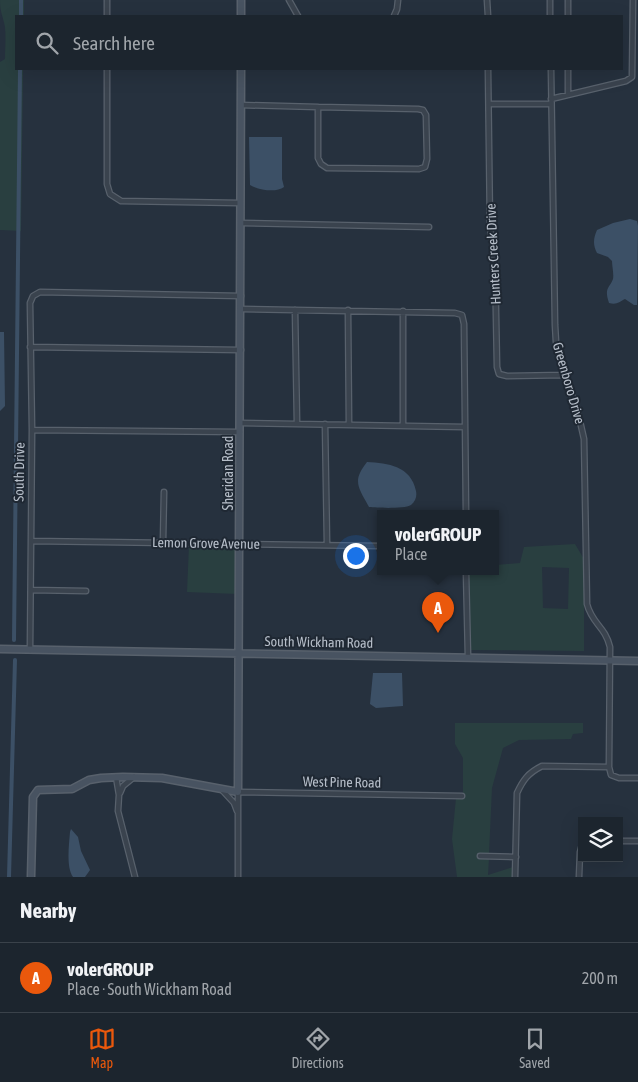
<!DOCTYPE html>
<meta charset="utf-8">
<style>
:root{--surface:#1c252e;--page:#29313a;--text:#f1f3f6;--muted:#a0a5aa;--line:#3a424a;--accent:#ea580c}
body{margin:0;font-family:"Asap Condensed",sans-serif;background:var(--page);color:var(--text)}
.controls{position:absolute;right:15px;bottom:15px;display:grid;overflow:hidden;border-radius:0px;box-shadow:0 5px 20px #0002}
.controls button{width:45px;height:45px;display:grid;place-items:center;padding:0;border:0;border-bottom:1px solid var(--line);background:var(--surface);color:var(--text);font:25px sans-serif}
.you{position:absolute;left:355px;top:555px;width:18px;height:18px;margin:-12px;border:4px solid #fff;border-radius:50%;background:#1a73e8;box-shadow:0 0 0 8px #1a73e833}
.badge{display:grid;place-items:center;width:32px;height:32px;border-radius:50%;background:var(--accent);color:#fff;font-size:16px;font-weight:700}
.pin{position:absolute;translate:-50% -41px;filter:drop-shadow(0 1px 2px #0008)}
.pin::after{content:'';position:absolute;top:26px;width:18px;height:15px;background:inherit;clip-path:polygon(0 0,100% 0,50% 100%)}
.popup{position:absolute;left:377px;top:510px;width:122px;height:65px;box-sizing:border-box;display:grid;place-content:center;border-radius:0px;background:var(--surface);filter:drop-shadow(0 1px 4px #0005);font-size:16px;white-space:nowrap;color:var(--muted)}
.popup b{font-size:19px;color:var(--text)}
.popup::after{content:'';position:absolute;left:50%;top:100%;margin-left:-10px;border:10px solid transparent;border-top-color:var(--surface)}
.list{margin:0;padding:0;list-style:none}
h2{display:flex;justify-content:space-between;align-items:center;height:65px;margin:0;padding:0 20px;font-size:21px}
h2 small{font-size:16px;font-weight:400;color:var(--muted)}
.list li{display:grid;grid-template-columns:32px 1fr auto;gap:15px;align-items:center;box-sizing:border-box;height:70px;padding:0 20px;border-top:1px solid var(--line)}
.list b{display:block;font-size:19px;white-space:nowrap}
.list p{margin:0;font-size:16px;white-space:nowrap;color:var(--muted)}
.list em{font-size:16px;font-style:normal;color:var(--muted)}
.icon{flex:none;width:28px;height:28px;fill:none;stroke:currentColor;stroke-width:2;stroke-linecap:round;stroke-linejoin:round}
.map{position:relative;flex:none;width:638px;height:877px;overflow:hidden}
.search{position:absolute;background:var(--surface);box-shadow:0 5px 20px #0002;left:15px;right:15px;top:15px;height:55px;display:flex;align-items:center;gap:12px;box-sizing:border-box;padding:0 18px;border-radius:0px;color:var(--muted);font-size:19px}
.sheet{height:135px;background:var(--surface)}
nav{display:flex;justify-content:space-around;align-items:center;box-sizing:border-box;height:70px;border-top:1px solid var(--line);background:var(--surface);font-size:14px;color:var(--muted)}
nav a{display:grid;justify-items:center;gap:2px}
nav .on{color:var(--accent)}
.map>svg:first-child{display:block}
</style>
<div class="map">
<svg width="638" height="877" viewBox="0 0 638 877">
<rect width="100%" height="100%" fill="#26313e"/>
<path fill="#293f40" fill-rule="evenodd" d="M 0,0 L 24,0 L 24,16 L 16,16 L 16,69 L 23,69 L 21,231 L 0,230 L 0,62 L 5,59 C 5,49 6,38 5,27 C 3,16 0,13 0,0 Z
M 575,544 L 584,559 L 584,651 L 468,650 L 468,572 L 496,572 L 496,565 L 520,563 L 524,547 ZM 542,567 L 569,568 L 568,609 L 543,608 Z
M 189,545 L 234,545 L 237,547 L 237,594 L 187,592 Z
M 455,723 L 583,723 L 583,733 L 573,734 L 571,739 L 519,740 L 503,748 L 492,788 L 489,854 L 478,854 L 478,857 L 489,858 L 488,875 L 513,867 L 513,877 L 457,877 L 452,839 L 456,798 L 465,798 L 465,795 L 463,794 L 463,758 L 455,744 Z"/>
<path fill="#3c5066" d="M 249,137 L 282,137 L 282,179 L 284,187 C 276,193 259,190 250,185 Z
M 630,219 L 637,221 L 638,226 L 637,305 L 634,305 L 625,299 C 619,302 617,305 609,303 C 604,288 609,289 613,279 C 614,274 612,266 612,261 L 608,257 L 597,253 C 593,245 593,239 597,230 L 613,223 Z
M 0,332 L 4,332 L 5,406 L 0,411 Z
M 367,462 C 388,463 411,466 416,491 C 417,496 416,501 411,505 C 404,509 378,508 369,507 C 358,487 352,481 367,462 Z
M 373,673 L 402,673 L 403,706 L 376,708 L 370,704 Z
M 71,829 L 78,837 L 81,851 L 90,870 L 85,877 L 73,877 C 66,867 69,845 70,832 Z"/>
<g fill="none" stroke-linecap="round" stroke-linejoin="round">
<path stroke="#3c5066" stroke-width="4" d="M 21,16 L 21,0
M 14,640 L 20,69
M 9,877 L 15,660"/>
<defs>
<path id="street" d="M 289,0 L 298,16
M 487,0 L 488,16
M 550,0 L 550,16
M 107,16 L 107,0
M 394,16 L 397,9 L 398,0
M 568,16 L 568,0
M 107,69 L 107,184 L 110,194 L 121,201 L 240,203
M 488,69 L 490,227 L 495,262 L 497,367 L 499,374 L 507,376 L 564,375
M 551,69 L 555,325 L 556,342 L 564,375 L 577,408 L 584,439 L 587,604 C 592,624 605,626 610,647 L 609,767 L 611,775 L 619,778 L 638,778
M 568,95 L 568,69
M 551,99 L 626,81 L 632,77 L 633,0
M 489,104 L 551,104
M 241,105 L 318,107
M 318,107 L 418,109 L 423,110 L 426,115 L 427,159 L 425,167 L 419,169 L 327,168 L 321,164 L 318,158 Z
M 241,223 L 429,227
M 241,309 L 455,313 L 462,315 L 464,324 L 466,514
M 295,310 L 297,424
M 348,310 L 349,425
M 403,311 L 403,426
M 30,347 L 241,350
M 240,423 L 465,427
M 325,424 L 327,544
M 32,430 L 240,432
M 32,541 L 380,546
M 163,542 L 164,492
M 466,572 L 468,657
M 31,590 L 86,591
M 30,650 L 32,430 L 30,303 L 33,296 L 40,292 L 241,296
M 116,777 L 119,795 L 118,811 L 135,877
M 222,790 L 234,803 L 237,811
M 120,793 L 123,786 L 134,777
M 619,841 L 638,841
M 480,856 L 516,857
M 238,877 L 238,792 L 462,796
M 515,877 L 517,793 C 523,780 528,773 542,766 L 609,767
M 579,877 L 580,852 L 582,844"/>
<path id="secondary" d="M 241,0 L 241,16
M 0,649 L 638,661
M 31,877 L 33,797 L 38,790 L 72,789 L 89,780 L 101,778 L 123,777 L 162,778 L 238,792 L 241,69"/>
</defs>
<use href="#street" stroke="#58616c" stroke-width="7"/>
<use href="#secondary" stroke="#58616c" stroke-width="9"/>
<use href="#street" stroke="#3a434e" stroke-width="4.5"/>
<use href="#secondary" stroke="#485361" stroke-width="6"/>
</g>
<g text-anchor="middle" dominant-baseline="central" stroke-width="4" stroke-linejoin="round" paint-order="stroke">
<g font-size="14" fill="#b6bec9" stroke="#1f2833">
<text transform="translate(493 254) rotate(-93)">Hunters Creek Drive</text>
<text transform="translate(569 383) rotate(74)">Greenboro Drive</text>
<text transform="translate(19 472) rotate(-89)">South Drive</text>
<text transform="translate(228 473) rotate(-90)">Sheridan Road</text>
<text transform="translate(206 543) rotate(1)">Lemon Grove Avenue</text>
<text transform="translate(319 642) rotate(1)">South Wickham Road</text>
<text transform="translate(342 782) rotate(1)">West Pine Road</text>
</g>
</g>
</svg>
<div class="controls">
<button><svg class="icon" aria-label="layers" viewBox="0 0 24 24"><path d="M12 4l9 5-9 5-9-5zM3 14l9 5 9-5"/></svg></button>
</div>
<div class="you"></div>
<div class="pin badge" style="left:438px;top:633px">A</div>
<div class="popup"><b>volerGROUP</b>Place</div>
<div class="search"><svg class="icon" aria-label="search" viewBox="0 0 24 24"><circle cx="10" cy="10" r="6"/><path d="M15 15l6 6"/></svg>Search here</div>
</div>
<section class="sheet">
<h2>Nearby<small></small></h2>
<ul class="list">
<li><span class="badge">A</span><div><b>volerGROUP</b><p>Place · South Wickham Road</p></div><em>200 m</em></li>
</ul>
</section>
<nav>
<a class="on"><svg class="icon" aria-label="map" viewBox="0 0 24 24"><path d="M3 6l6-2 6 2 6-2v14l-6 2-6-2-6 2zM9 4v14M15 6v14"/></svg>Map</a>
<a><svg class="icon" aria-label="directions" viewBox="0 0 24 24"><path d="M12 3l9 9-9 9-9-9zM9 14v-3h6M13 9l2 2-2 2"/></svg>Directions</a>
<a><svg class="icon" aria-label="saved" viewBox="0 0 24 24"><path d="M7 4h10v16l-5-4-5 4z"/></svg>Saved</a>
</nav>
